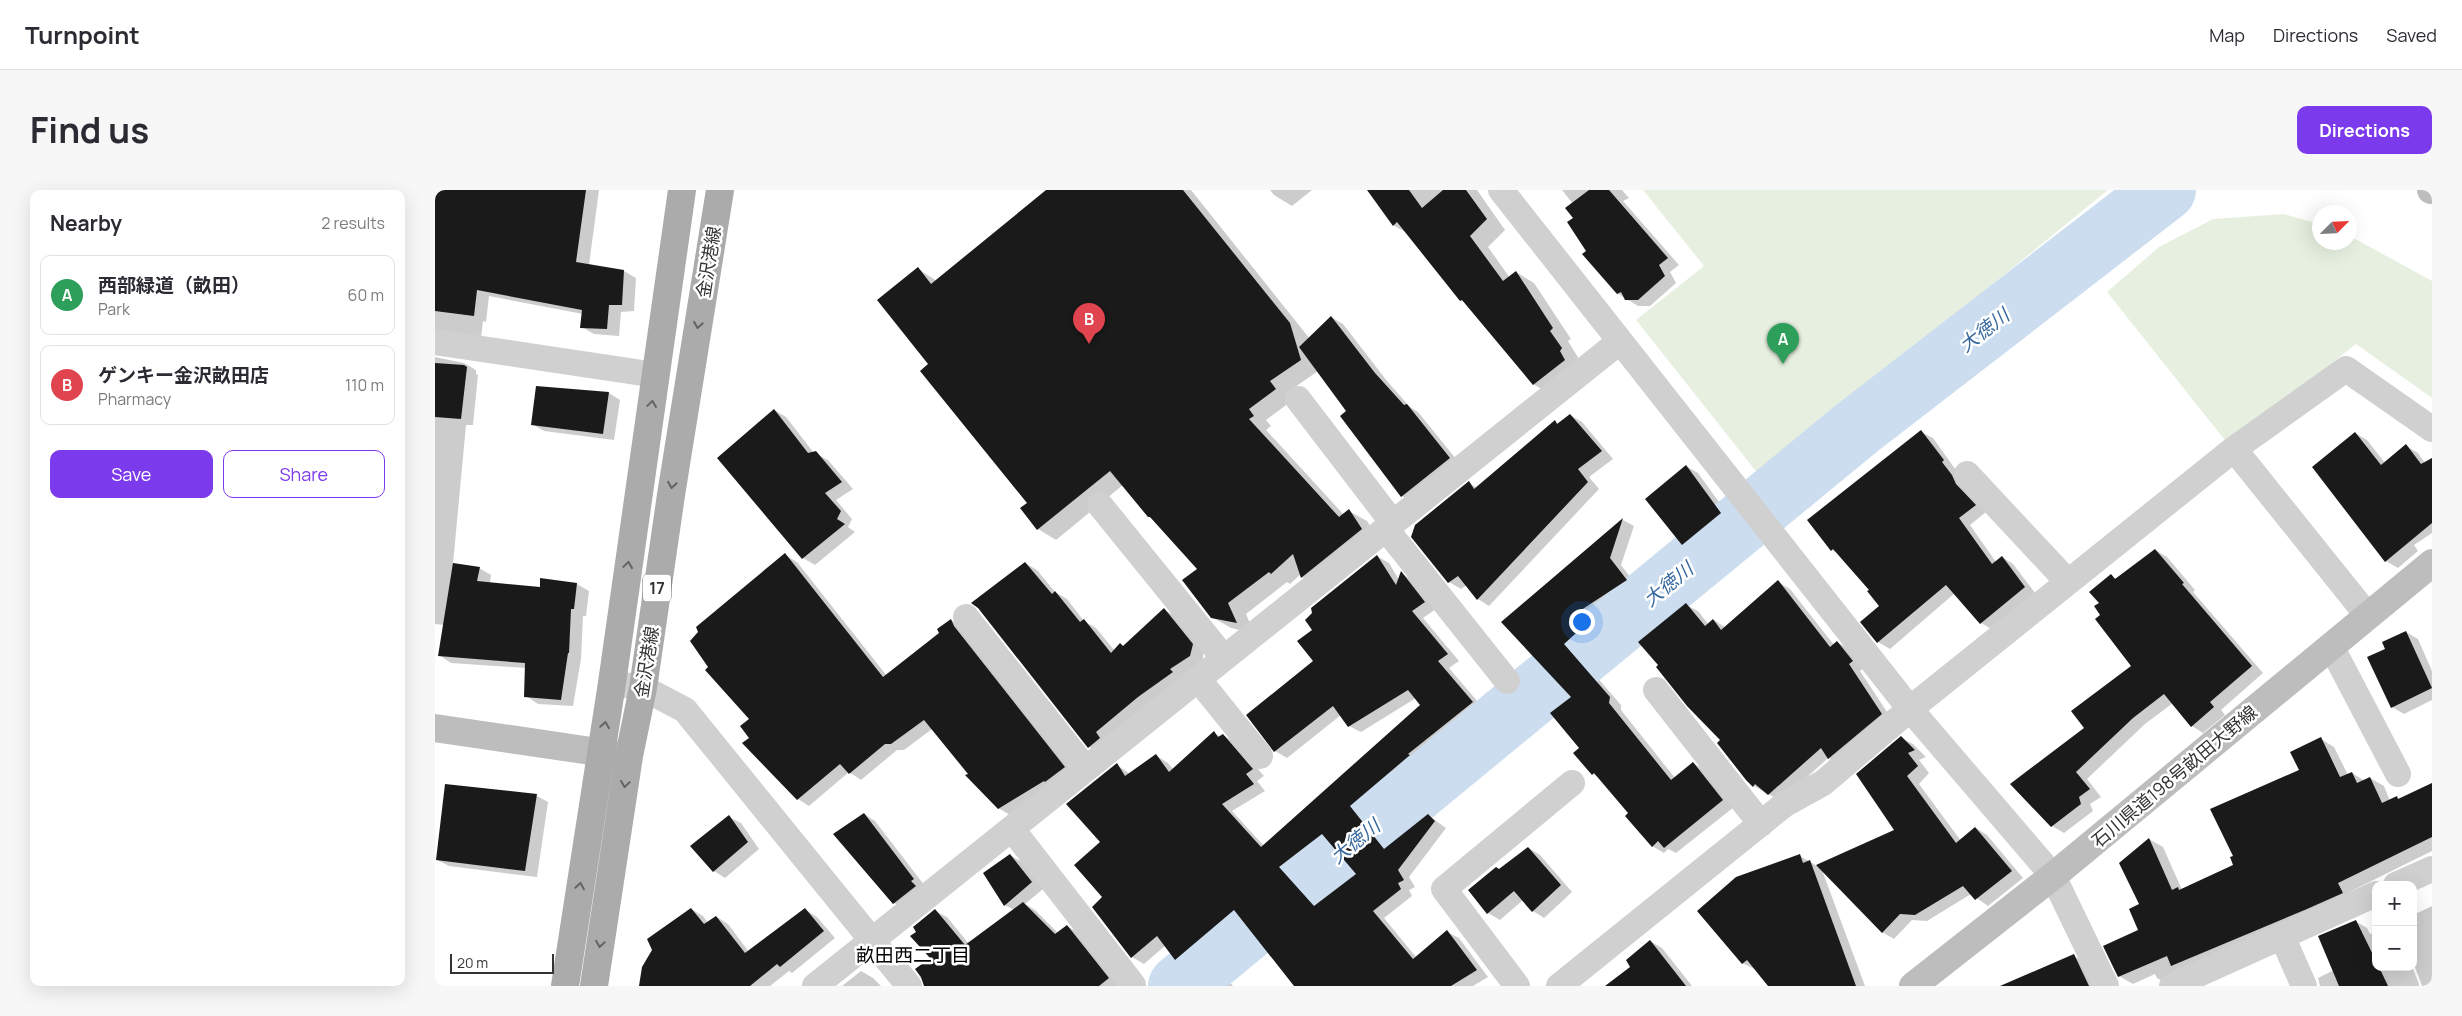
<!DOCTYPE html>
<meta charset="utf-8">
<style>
:root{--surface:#fff;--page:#f7f7f7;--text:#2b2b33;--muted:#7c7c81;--line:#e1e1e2;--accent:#7c3aed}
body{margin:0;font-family:Manrope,"Noto Sans JP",sans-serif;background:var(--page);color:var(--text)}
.controls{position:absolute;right:15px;bottom:15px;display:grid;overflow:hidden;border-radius:10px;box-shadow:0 5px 20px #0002}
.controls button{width:45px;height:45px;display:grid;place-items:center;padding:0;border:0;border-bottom:1px solid var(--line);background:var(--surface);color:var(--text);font:25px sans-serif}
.compass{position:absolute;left:1877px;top:15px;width:45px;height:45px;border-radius:50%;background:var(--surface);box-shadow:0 5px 20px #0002;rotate:66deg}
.scale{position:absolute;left:15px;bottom:12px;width:104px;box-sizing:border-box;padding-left:5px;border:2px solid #333;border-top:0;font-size:14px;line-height:18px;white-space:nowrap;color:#333;-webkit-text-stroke:4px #fff;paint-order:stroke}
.you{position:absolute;left:1146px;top:431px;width:18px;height:18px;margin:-12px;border:4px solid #fff;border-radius:50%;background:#1a73e8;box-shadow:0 0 0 8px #1a73e833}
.badge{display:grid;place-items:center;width:32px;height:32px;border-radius:50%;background:var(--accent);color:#fff;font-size:16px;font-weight:700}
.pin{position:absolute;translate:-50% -41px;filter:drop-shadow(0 1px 2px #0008)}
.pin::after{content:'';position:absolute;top:26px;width:18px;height:15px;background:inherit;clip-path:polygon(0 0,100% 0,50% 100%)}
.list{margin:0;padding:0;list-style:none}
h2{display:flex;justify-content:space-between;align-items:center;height:65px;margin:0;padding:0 20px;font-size:21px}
h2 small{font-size:16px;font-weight:400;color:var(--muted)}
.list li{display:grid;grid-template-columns:32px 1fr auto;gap:15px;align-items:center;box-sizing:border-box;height:80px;margin:0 10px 10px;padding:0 10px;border:1px solid var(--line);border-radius:10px}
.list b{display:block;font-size:19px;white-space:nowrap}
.list p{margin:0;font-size:16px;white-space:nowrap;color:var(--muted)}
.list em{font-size:16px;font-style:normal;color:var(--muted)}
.actions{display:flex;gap:10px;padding:15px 20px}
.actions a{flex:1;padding:11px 0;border:1px solid var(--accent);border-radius:10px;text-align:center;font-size:18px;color:var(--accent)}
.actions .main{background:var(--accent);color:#fff}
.map{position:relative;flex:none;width:1997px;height:796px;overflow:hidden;border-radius:10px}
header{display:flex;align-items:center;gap:30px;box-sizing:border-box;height:70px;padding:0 25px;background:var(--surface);border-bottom:1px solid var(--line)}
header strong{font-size:24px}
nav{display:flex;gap:28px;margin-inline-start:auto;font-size:18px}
.intro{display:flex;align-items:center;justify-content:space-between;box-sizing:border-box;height:120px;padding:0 30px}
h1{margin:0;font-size:35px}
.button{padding:12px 22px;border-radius:10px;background:var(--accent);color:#fff;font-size:18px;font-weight:700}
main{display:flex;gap:30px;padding:0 30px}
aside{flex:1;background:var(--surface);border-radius:10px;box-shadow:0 5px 20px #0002}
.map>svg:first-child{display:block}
</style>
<header>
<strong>Turnpoint</strong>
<nav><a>Map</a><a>Directions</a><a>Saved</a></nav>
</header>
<div class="intro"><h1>Find us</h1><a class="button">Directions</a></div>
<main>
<aside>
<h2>Nearby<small>2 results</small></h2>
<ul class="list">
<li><span class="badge" style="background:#2e9e5b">A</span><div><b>西部緑道（畝田）</b><p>Park</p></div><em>60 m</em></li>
<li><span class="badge" style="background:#e0444e">B</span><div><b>ゲンキー金沢畝田店</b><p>Pharmacy</p></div><em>110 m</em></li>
</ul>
<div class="actions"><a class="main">Save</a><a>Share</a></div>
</aside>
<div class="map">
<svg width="1997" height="796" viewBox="0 0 1997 796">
<rect width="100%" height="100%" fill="#fff"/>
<path fill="#e7f0e0" d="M 1208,0 L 1673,0 L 1324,285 L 1201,130 L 1269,76 Z
M 1849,24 L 1884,34 L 1884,52 L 1914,52 L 1915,46 L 1997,91 L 1997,208 L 1921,154 L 1793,254 L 1672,102 L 1724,57 L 1778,29 Z"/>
<path fill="#0003" fill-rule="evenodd" d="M 0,0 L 164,0 L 154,75 L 189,81 L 201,88 L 199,121 L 186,122 L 184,146 L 159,144 L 147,137 L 148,124 L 54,106 L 51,132 L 48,131 L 46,148 L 0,151 Z
M 613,0 L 756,0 L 875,149 L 896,127 L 908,134 L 952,191 L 975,217 L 983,222 L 1026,275 L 979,313 L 967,306 L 906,226 L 913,221 L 883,181 L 853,202 L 858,210 L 831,230 L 836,236 L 831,240 L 909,325 L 914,321 L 932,331 L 944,350 L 885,397 L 867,387 L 866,384 L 855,394 L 852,392 L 811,424 L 819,443 L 796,438 L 777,427 L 764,379 L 719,330 L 713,326 L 688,295 L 621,350 L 603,339 L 587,319 L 593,313 L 495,174 L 483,79 L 502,91 Z
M 835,0 L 877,0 L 857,16 L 839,5 Z
M 933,0 L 1042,0 L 1070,40 L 1053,57 L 1075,88 L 1081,82 L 1099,93 L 1136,149 L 1133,151 L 1144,169 L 1117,205 L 1098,194 L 1031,113 L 1026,110 L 972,43 L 958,35 Z
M 1127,0 L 1187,0 L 1194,8 L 1188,11 L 1244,75 L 1235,82 L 1241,93 L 1215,116 L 1203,116 L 1182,103 L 1153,61 L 1139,29 L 1138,14 Z
M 0,167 L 29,173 L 41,180 L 41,184 L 43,185 L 38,235 L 31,235 L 18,374 L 44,378 L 56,385 L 55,393 L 106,398 L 142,394 L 154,401 L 151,426 L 148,426 L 146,469 L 138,516 L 103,514 L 91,506 L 91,478 L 16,473 L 4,465 L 9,435 L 0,434 Z
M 174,203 L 185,210 L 179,250 L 109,241 L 97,234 Z
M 339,220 L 351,227 L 379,263 L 393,270 L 418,299 L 401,310 L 417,329 L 413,337 L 420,342 L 380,375 L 368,368 L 284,268 Z
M 1135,225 L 1147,232 L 1178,269 L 1154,287 L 1164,299 L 1054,416 L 1043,409 L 1032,395 L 1026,399 L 1014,392 L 978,346 L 1034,293 L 1042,298 L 1120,232 L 1124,234 Z
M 1486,242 L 1498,248 L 1551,322 L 1535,335 L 1561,372 L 1567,367 L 1578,374 L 1601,404 L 1558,440 L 1546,433 L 1520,403 L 1455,459 L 1443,452 L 1427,432 L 1445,416 L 1436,400 L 1405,364 L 1397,360 Z
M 1920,243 L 1932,250 L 1950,273 L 1971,256 L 1983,263 L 1990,273 L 1997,276 L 1997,343 L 1979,355 L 1983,361 L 1963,378 L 1951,371 Z
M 1251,276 L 1263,283 L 1297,330 L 1259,361 L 1248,354 Z
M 1188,330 L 1199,336 L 1186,375 L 1203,397 L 1151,431 L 1161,443 L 1140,462 L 1186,515 L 1186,520 L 1240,588 L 1258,573 L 1270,580 L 1299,617 L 1241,663 L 1233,659 L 1229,663 L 1217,656 L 1195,624 L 1165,588 L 1158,584 L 1146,558 L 1137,507 L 1068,433 Z
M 1720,360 L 1732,367 L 1760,400 L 1758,402 L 1828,483 L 1786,520 L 1790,525 L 1768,543 L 1757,536 L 1738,513 L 1710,534 L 1652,589 L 1666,607 L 1655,614 L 1658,621 L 1629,643 L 1617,636 L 1651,538 L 1698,476 L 1667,426 L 1666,413 L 1676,386 L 1682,389 Z
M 350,365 L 362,372 L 452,486 L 506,443 L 516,430 L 528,437 L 641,584 L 575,625 L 563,618 L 497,539 L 469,560 L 462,560 L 426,590 L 414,582 L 374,616 L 363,609 L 316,549 L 316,529 Z
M 942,366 L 954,373 L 964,390 L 966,383 L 977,390 L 1001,419 L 988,428 L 1024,471 L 1014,478 L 1049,519 L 984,571 L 986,572 L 926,623 L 953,657 L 994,626 L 1011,638 L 974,687 L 980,697 L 974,700 L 977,706 L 949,728 L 981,767 L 1012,742 L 1024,748 L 1053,787 L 1038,796 L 860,796 L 808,729 L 768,762 L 798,796 L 761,796 L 731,755 L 709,774 L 697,767 L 658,717 L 668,707 L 667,652 L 682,575 L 695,584 L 722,566 L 733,573 L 739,580 L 779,543 L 786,547 L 788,545 L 799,552 L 829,586 L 822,591 L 830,601 L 797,621 L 829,656 L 987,516 L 981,508 L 926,542 L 914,536 L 906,525 L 852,568 L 840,561 L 813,525 L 880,472 L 878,441 ZM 896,653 L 922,685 L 882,715 L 855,684 Z
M 590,373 L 602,380 L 620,402 L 632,409 L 649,431 L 661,438 L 680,461 L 685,454 L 690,457 L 729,420 L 741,426 L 769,461 L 767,473 L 666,564 L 654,557 Z
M 1343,392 L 1355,399 L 1399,455 L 1402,452 L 1414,459 L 1429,478 L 1425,481 L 1458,531 L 1405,575 L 1393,568 L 1346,611 L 1319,596 L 1283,553 L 1287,550 L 1251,415 L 1263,421 L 1274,435 L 1279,430 L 1291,438 Z
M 1971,442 L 1983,449 L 1997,481 L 1997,510 L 1969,524 L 1957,517 Z
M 1466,548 L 1478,554 L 1491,567 L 1484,570 L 1494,583 L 1484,594 L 1526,651 L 1541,638 L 1552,645 L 1588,688 L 1553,716 L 1536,704 L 1492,731 L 1477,730 L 1459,749 L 1447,742 L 1387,680 L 1430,796 L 1335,796 L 1320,779 L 1307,773 L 1365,666 L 1382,676 L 1461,641 Z
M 1886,549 L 1899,557 L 1913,585 L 1917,583 L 1930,591 L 1935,588 L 1949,596 L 1955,611 L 1962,608 L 1965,609 L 1997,593 L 1997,661 L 1916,701 L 1920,710 L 1735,796 L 1722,788 L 1720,784 L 1698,794 L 1684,786 L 1705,741 L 1714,649 L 1728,657 L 1747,700 L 1800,676 L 1800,667 L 1865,581 Z
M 102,606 L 113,612 L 102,687 L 14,676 L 2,670 Z
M 429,624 L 440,631 L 490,696 L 471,720 L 459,713 Z
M 294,627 L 306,633 L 324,659 L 290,688 L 279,681 Z
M 1094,658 L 1105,665 L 1137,702 L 1109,728 L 1098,721 L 1088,710 L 1065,730 L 1053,723 L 1035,700 Z
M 575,665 L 587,672 L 608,699 L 590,714 L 600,720 L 623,743 L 632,736 L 644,743 L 683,796 L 490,796 L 481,780 L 497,768 L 483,742 L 500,721 L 512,727 L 534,754 L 579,720 L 570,715 Z
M 1997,716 L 1997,796 L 1987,796 L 1978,772 L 1978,725 Z
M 256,719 L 268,726 L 273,733 L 282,727 L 293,734 L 314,762 L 371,720 L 382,727 L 400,748 L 357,783 L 354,781 L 335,796 L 205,796 Z
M 1920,731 L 1932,738 L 1935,744 L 1941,742 L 1941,777 L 1962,777 L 1963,796 L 1885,796 L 1883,788 L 1899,780 Z
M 1215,751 L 1227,758 L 1257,796 L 1173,796 L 1197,777 Z
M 1639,766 L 1651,773 L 1662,796 L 1567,796 Z
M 426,781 L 438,788 L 446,796 L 407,796 Z"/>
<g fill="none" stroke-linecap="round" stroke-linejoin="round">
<path stroke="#ccddf0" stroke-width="62" d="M 744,796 L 1422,238 L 1730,0"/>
</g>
<path fill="#1a1a1a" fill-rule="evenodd" d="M 0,0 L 151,0 L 141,72 L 189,80 L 187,115 L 174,115 L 172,139 L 145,138 L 147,120 L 42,100 L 39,126 L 0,121 Z
M 611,0 L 748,0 L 855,133 L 866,170 L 835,191 L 841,199 L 814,219 L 819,226 L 814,229 L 904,327 L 914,319 L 927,339 L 866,388 L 858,364 L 836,384 L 834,382 L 793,413 L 802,433 L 776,428 L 747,390 L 762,379 L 715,327 L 713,327 L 675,281 L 602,340 L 585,318 L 592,313 L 485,181 L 493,174 L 442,110 L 483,77 L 496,94 Z
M 932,0 L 974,0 L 987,18 L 1008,0 L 1031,0 L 1052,29 L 1035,46 L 1068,91 L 1081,81 L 1118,138 L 1115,141 L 1127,158 L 1125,161 L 1130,170 L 1098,195 L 1027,110 L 1025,111 L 962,32 L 958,36 Z
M 1154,0 L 1174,0 L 1233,68 L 1224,75 L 1230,86 L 1203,110 L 1190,110 L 1186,102 L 1182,104 L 1147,64 L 1151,61 L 1132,32 L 1138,28 L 1130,18 Z
M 896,126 L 940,183 L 969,215 L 972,214 L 1015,268 L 966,307 L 905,226 L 911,221 L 864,157 Z
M 0,173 L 29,175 L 32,177 L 26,229 L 0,227 Z
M 101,196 L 174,202 L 168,244 L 96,235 Z
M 339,219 L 373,263 L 381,261 L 407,292 L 390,303 L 406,321 L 402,329 L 410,334 L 367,369 L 282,268 Z
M 1135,224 L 1167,261 L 1143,279 L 1153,292 L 1042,410 L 1023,386 L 1013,393 L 976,347 L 980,335 L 1034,291 L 1039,299 L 1120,230 L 1122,234 Z
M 1486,240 L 1509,270 L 1507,272 L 1517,285 L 1521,294 L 1541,315 L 1524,328 L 1557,374 L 1567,366 L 1590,397 L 1545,434 L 1511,395 L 1442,453 L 1425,432 L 1444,416 L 1432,401 L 1434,400 L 1398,359 L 1396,361 L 1372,330 Z
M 1920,242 L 1946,275 L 1971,254 L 1986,274 L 1997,268 L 1997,333 L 1950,372 L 1877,277 Z
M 1251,275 L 1286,323 L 1247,355 L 1210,309 Z
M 1188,328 L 1175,368 L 1192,390 L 1140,424 L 1150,435 L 1129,454 L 1175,507 L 1174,513 L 1236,590 L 1258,572 L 1288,610 L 1229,658 L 1223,651 L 1217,657 L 1190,626 L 1193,623 L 1159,583 L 1157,585 L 1138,563 L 1144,558 L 1115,523 L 1136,507 L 1066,432 Z
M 1720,359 L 1749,393 L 1747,394 L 1817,476 L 1775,512 L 1779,517 L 1756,537 L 1729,504 L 1698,528 L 1641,582 L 1655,599 L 1644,607 L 1646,614 L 1616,637 L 1575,594 L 1649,538 L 1636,521 L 1696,476 L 1660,429 L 1665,425 L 1659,416 L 1664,413 L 1654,402 L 1676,384 L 1680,389 Z
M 350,363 L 448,487 L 504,443 L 502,439 L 516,429 L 519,436 L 630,577 L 610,592 L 609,591 L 563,619 L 530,585 L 533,584 L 489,530 L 456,554 L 450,554 L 414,584 L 405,574 L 362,610 L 307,553 L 314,548 L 305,536 L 314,529 L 270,480 L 273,477 L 255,451 L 263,442 L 261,437 Z
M 942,365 L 961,395 L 966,381 L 990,412 L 977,421 L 1013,464 L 1003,471 L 1038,512 L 973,564 L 975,565 L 915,616 L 949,659 L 993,624 L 1000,631 L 963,680 L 969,690 L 963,693 L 966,699 L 938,721 L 978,769 L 1012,740 L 1042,780 L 1016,796 L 859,796 L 799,720 L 740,770 L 722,746 L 696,768 L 657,717 L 667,707 L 639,675 L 665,652 L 631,614 L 682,573 L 690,586 L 721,564 L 734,582 L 779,541 L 783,547 L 788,544 L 818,579 L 811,584 L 819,594 L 787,614 L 826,657 L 985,515 L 973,500 L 913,537 L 898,516 L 839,562 L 811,525 L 878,471 L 862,451 L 877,440 L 870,430 L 877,423 L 876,418 ZM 887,644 L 921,684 L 879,716 L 844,677 Z
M 590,372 L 617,404 L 620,401 L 645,432 L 649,429 L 676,463 L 685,453 L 688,456 L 729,418 L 758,454 L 755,466 L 735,479 L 738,482 L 703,507 L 661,542 L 665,548 L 653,558 L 543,418 L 536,413 Z
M 18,373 L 45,377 L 42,391 L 105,397 L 105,388 L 142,393 L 139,419 L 136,419 L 134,463 L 133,463 L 126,510 L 89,507 L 90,473 L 3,466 Z
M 1343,390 L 1395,457 L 1402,451 L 1418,471 L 1414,474 L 1447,524 L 1393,569 L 1386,558 L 1333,605 L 1320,594 L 1318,597 L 1311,590 L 1282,553 L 1285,550 L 1252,516 L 1221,477 L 1223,475 L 1203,452 L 1251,413 L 1270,436 L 1278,429 L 1286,440 Z
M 1971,441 L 1997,498 L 1956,518 L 1932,467 L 1950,459 L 1947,452 Z
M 1466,546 L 1480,560 L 1473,563 L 1483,576 L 1472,586 L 1521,653 L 1540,637 L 1577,681 L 1540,710 L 1528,696 L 1480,725 L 1465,724 L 1447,743 L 1381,675 L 1459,640 L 1421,584 Z
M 1886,547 L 1905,587 L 1917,582 L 1922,593 L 1935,587 L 1947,613 L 1962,606 L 1963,609 L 1997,593 L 1997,647 L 1903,693 L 1908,703 L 1872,719 L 1736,776 L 1732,766 L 1683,787 L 1668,756 L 1703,740 L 1694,719 L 1704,714 L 1684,673 L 1714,648 L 1737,700 L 1743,697 L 1744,700 L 1798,675 L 1795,667 L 1798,666 L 1775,619 L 1864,580 L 1855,562 Z
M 10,594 L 102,604 L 90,681 L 1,670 Z
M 429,623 L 479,689 L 476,691 L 481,696 L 458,714 L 398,644 Z
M 294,625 L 313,652 L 278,682 L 255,656 Z
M 1093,657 L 1126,695 L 1097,722 L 1079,701 L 1052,724 L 1033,700 L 1061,677 L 1064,679 Z
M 575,664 L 597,692 L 569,716 L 548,683 Z
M 1365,664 L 1368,673 L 1375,670 L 1421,796 L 1333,796 L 1312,770 L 1307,774 L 1262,721 L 1301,687 Z
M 588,712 L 620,744 L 632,735 L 674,788 L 664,796 L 489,796 L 486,787 L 480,779 L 495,768 L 475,746 L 481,742 L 478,737 L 500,719 L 530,755 Z
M 256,718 L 269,734 L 281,726 L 310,763 L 370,718 L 389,741 L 345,777 L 342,774 L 315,796 L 204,796 L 207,777 L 217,760 L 212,749 Z
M 1921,730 L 1941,771 L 1941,777 L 1944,777 L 1953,796 L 1904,796 L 1883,746 Z
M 1215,750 L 1251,796 L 1170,796 L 1195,777 L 1191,770 Z
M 1639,764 L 1654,796 L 1565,796 Z"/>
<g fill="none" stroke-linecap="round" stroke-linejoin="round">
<path stroke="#d0d0d0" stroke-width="26" d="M 1066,0 L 1475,519 L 1618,686 L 1671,796
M 0,152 L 221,185
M 863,209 L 958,333
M 1799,259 L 1933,426
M 1532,284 L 1633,392
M 665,315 L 789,468
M 951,339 L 1072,491
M 531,427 L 651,579
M 1896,456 L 1963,584
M 763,489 L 825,566
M 177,493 L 208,498 L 250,520 L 474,796
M 1221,500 L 1326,634
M 577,639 L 698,795
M 1961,695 L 1997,679
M 1847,746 L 1869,796
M 1963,777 L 1971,796
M 380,796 L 1184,152
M 1082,796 L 1009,699 L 1137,593
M 1124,796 L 1350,614 L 1388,593 L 1475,519 L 1799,259 L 1911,179 L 1997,239
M 1737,796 L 1941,704"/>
<path stroke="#bdbdbd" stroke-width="28" d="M 1996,0 L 1997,0
M 0,538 L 190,566
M 1478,796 L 1618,686 L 1997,373"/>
<path stroke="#ababab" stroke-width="28" d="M 130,796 L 177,493 L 247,0
M 159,796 L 194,566 L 208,498 L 236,305 L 285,0"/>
</g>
<defs><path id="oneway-chevron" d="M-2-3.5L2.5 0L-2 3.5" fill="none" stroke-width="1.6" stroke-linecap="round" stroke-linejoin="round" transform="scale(1.25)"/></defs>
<g stroke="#636363">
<use href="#oneway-chevron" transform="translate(263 135) rotate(99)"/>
<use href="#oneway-chevron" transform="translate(217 214) rotate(-82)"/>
<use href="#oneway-chevron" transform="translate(237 295) rotate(99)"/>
<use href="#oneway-chevron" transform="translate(193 375) rotate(-82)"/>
<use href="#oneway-chevron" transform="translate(170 535) rotate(-81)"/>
<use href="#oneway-chevron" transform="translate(190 594) rotate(98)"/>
<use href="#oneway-chevron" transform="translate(145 696) rotate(-81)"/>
<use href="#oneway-chevron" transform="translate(165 754) rotate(99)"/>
</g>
<g text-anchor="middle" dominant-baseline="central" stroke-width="5" stroke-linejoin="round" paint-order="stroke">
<rect fill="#fff" stroke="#707070" stroke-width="1" x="208" y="384.5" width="28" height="27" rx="4"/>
<g font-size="16" font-weight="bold" fill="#333">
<text x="222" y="398">17</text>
</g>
<g font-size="18" fill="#333" stroke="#fff">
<text transform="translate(273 72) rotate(-81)">金沢港線</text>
<text transform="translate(211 472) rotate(-81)">金沢港線</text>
<text transform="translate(1739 586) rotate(-40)">石川県道198号畝田大野線</text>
</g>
<g font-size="19" font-style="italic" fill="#38699e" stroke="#fff">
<text transform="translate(1549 140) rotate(-38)">大徳川</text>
<text transform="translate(1233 394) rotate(-39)">大徳川</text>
<text transform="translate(920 651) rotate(-39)">大徳川</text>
</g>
<g font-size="19" fill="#000" stroke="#fff">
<text x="478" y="765">畝田西二丁目</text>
</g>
</g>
</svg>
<div class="controls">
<button>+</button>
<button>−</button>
</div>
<svg class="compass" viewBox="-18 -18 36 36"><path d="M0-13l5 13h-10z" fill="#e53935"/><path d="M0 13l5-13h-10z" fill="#7c7c81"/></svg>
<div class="scale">20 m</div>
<div class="you"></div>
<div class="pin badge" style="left:1348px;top:174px;background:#2e9e5b">A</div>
<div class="pin badge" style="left:654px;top:154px;background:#e0444e">B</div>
</div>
</main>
